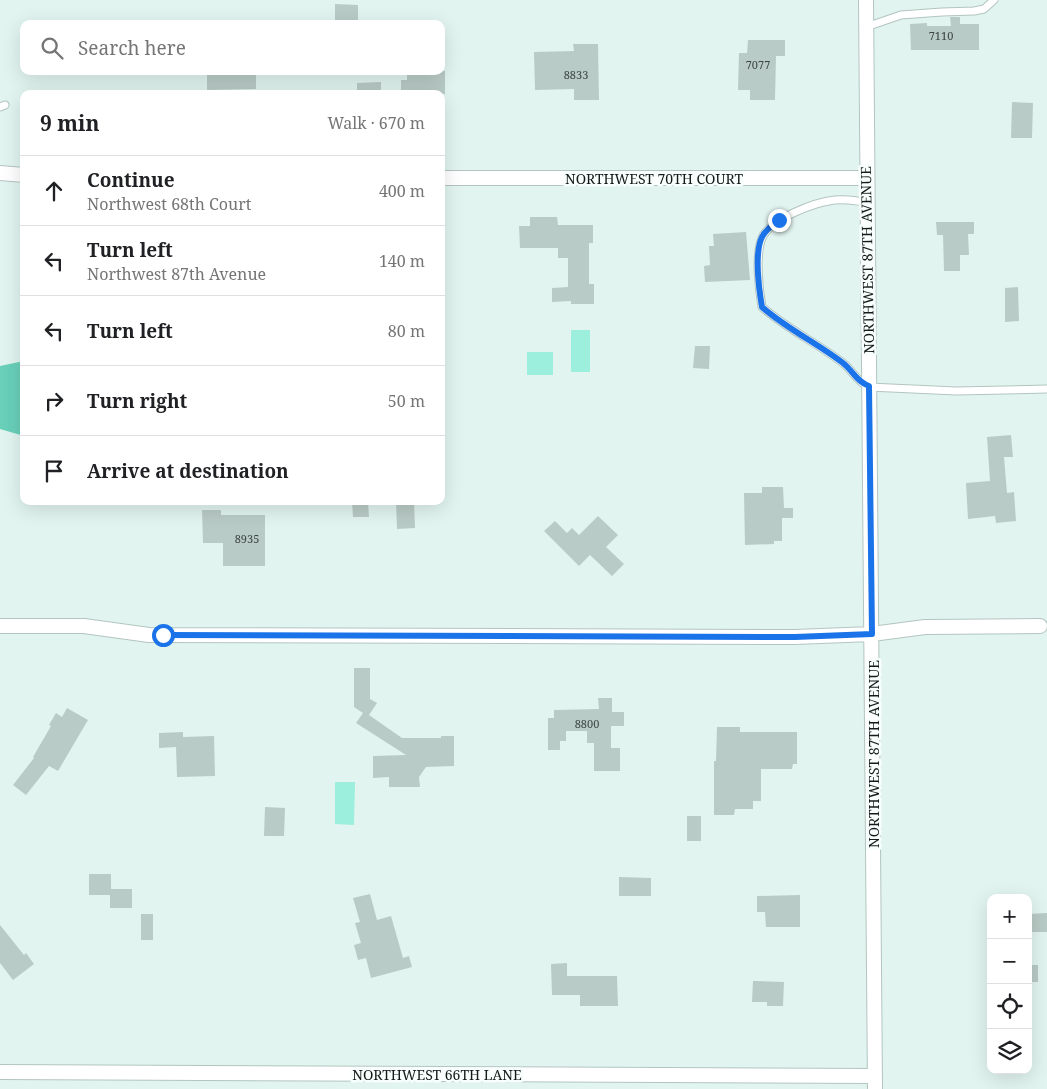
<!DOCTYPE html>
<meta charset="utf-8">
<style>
:root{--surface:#fff;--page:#f6f6f6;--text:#202124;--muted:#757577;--line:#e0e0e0}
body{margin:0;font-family:"Noto Serif",serif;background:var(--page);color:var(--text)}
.controls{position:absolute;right:15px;bottom:15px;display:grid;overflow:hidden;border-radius:10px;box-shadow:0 5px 20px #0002}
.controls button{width:45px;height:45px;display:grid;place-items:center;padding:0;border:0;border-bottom:1px solid var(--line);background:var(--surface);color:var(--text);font:25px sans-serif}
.stop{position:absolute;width:15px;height:15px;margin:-11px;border:4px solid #1a73e8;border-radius:50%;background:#fff}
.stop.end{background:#1a73e8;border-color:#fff;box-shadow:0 1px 5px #0008}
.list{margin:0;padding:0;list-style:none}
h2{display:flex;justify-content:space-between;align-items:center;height:65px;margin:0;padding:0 20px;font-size:21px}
h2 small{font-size:16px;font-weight:400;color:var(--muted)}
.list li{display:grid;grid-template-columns:32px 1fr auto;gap:15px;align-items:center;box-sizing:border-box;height:70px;padding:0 20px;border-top:1px solid var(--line)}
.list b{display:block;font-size:19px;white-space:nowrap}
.list p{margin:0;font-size:16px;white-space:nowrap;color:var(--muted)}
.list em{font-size:16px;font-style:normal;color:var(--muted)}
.icon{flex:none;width:28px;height:28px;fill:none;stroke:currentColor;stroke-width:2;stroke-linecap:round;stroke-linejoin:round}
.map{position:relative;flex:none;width:1047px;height:1089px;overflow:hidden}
.search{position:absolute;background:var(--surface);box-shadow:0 5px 20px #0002;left:20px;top:20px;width:425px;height:55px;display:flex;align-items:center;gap:12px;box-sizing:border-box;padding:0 18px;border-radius:10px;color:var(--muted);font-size:19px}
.panel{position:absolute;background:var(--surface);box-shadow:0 5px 20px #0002;left:20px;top:90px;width:425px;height:415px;border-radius:10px}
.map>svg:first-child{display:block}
</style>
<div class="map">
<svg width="1047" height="1089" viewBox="0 0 1047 1089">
<rect width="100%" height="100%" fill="#e1f4ef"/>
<path fill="#9cefdc" d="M 571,330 L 590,330 L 590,372 L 571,372 Z
M 527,352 L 553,352 L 553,375 L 527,375 Z
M 335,782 L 355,782 L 354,825 L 335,824 Z"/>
<path fill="#69d0ba" d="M 24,361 L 24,436 L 0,429 L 0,366 Z"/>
<path fill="#b9cbc6" d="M 335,4 L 358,5 L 358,24 L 335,24 Z
M 950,17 L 960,17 L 960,24 L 979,24 L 979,50 L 911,50 L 910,24 L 927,23 L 927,26 L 951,26 Z
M 748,40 L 785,40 L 785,56 L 776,56 L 775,100 L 750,100 L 750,90 L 738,90 L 739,53 L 747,53 Z
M 573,44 L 598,44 L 599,100 L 574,100 L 574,89 L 535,90 L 534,52 L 574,51 Z
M 207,71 L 256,71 L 256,89 L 207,90 Z
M 407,71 L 445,71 L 445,94 L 401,94 L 401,80 L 407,80 Z
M 381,82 L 381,94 L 357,94 L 357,83 Z
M 1012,102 L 1033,103 L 1032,138 L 1011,138 Z
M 530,217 L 557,217 L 558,225 L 593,225 L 593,243 L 589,243 L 589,284 L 594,284 L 594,304 L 571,304 L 571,301 L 552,302 L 552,288 L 568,287 L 568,258 L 558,258 L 558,248 L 520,248 L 519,226 L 530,226 Z
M 936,222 L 974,222 L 974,234 L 968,234 L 969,255 L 960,255 L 960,271 L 944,271 L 943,235 L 937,235 Z
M 746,232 L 750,280 L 705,282 L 704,266 L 710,265 L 709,246 L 714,246 L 713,234 Z
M 1018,287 L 1019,321 L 1005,322 L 1005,288 Z
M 695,346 L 710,346 L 709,369 L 693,368 Z
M 1011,435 L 1013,457 L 1004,457 L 1007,493 L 1014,492 L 1016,521 L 996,523 L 995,516 L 968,519 L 966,483 L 990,481 L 987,437 Z
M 762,487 L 783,487 L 784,508 L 793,508 L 793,518 L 782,518 L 782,541 L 774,541 L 774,544 L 745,545 L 744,493 L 762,493 Z
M 352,501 L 368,501 L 369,517 L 353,517 Z
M 396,501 L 414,501 L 415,528 L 397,529 Z
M 202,510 L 221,510 L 221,515 L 265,515 L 265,566 L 223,566 L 223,543 L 203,543 Z
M 598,516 L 618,535 L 606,547 L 624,564 L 612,576 L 590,555 L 579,566 L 544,531 L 555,521 L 567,533 L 572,528 L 579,535 Z
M 354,668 L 370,668 L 370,699 L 377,703 L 369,715 L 402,738 L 441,738 L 441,736 L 454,736 L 454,766 L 426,767 L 419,777 L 420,787 L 389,787 L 389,777 L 373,778 L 373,756 L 406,755 L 356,723 L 363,713 L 354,707 Z
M 598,698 L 612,698 L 612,712 L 624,712 L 624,726 L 611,726 L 611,748 L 620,748 L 620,771 L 594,771 L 594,743 L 587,743 L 587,731 L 566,731 L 566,741 L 560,741 L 560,750 L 548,750 L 548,718 L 554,718 L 554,710 L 599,709 Z
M 67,708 L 88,720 L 58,771 L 49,766 L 26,795 L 13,785 L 34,758 L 33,757 L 51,726 L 49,725 L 56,713 L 62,717 Z
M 717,727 L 740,727 L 740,732 L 797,732 L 797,764 L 793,764 L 792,769 L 761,769 L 761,801 L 753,801 L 753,809 L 735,809 L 734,815 L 714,815 L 714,761 L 716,761 Z
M 183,732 L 183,737 L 214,736 L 215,776 L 177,777 L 176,747 L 159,748 L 159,733 Z
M 265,807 L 285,808 L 284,836 L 264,836 Z
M 687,816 L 701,816 L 701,841 L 687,841 Z
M 89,874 L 111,874 L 111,889 L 132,889 L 132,908 L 110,908 L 110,895 L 89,895 Z
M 619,877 L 651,878 L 651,896 L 619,896 Z
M 370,894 L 377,920 L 391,916 L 403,958 L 409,956 L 412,967 L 371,978 L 366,958 L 358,960 L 354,945 L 361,943 L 355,923 L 360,922 L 353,898 Z
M 800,895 L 800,927 L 766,927 L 765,912 L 757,912 L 757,896 Z
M 1047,913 L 1047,932 L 1028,932 L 1028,914 Z
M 141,914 L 153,914 L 153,940 L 141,940 Z
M 0,925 L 24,955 L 26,953 L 34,964 L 13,980 L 0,963 Z
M 567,963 L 567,976 L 617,976 L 618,1006 L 580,1006 L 580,995 L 552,995 L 551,964 Z
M 1028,965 L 1038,965 L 1038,982 L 1028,982 Z
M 753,981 L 784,982 L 783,1006 L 767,1006 L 767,1002 L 752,1002 Z"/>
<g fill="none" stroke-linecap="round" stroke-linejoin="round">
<defs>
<path id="lane" d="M 866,27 L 901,15 L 942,12 L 974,11 L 984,9 L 994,0
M 0,107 L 5,105
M 866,202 C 856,201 846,199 835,200 C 815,202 770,219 762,238 C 755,255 759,290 762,307 C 787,329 817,343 843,363 C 853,371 857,382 869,387 L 956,391 L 1047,389"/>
<path id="street" d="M 866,0 L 875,1089
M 0,173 L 24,175
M 441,178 L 866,178
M 0,626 L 84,626 L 149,635 L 795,637 L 872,634 L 925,627 L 1040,626
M 0,1072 L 875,1076"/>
</defs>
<use href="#lane" stroke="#b3c5c1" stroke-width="9"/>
<use href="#street" stroke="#b3c5c1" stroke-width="16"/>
<use href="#lane" stroke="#fff" stroke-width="7"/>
<use href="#street" stroke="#fff" stroke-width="14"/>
</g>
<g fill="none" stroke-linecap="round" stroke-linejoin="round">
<path stroke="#1a73e8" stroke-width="6" d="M 163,635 L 795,637 L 872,634 L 869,386 C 857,382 853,371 843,363 C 817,343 787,329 762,307 C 759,290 754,253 762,237 C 766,229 773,225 779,220"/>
</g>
<g text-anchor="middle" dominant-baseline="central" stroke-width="5" stroke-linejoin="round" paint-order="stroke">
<g font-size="11" fill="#3d4644">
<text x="941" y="35">7110</text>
<text x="758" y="64">7077</text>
<text x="576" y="74">8833</text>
<text x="247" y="538">8935</text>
<text x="587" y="723">8800</text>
</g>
<g font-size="14" fill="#141a19" stroke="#f7fefc">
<text x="654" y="178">NORTHWEST 70TH COURT</text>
<text transform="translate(867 260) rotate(-91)">NORTHWEST 87TH AVENUE</text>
<text transform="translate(873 754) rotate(-90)">NORTHWEST 87TH AVENUE</text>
<text x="437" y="1074">NORTHWEST 66TH LANE</text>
</g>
</g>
</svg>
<div class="controls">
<button>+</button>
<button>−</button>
<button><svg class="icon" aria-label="locate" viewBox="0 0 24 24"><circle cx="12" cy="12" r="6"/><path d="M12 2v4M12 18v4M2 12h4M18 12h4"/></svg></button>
<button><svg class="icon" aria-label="layers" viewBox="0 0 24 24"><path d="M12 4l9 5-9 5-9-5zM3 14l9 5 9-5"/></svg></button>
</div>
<div class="stop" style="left:163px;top:635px"></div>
<div class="stop end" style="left:779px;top:220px"></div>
<div class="search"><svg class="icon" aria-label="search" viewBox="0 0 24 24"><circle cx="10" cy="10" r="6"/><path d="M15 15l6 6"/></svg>Search here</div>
<section class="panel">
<h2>9 min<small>Walk · 670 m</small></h2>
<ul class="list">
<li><svg class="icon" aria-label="ahead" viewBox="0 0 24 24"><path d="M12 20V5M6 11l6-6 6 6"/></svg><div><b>Continue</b><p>Northwest 68th Court</p></div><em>400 m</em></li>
<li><svg class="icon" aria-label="left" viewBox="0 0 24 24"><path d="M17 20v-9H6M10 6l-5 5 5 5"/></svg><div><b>Turn left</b><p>Northwest 87th Avenue</p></div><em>140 m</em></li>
<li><svg class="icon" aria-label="left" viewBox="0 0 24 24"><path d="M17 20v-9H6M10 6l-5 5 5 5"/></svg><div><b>Turn left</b></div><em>80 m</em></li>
<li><svg class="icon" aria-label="right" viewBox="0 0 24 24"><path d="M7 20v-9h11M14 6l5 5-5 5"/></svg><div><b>Turn right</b></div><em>50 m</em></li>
<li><svg class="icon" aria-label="arrive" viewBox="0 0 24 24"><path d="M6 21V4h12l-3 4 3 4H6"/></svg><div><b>Arrive at destination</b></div></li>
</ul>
</section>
</div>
